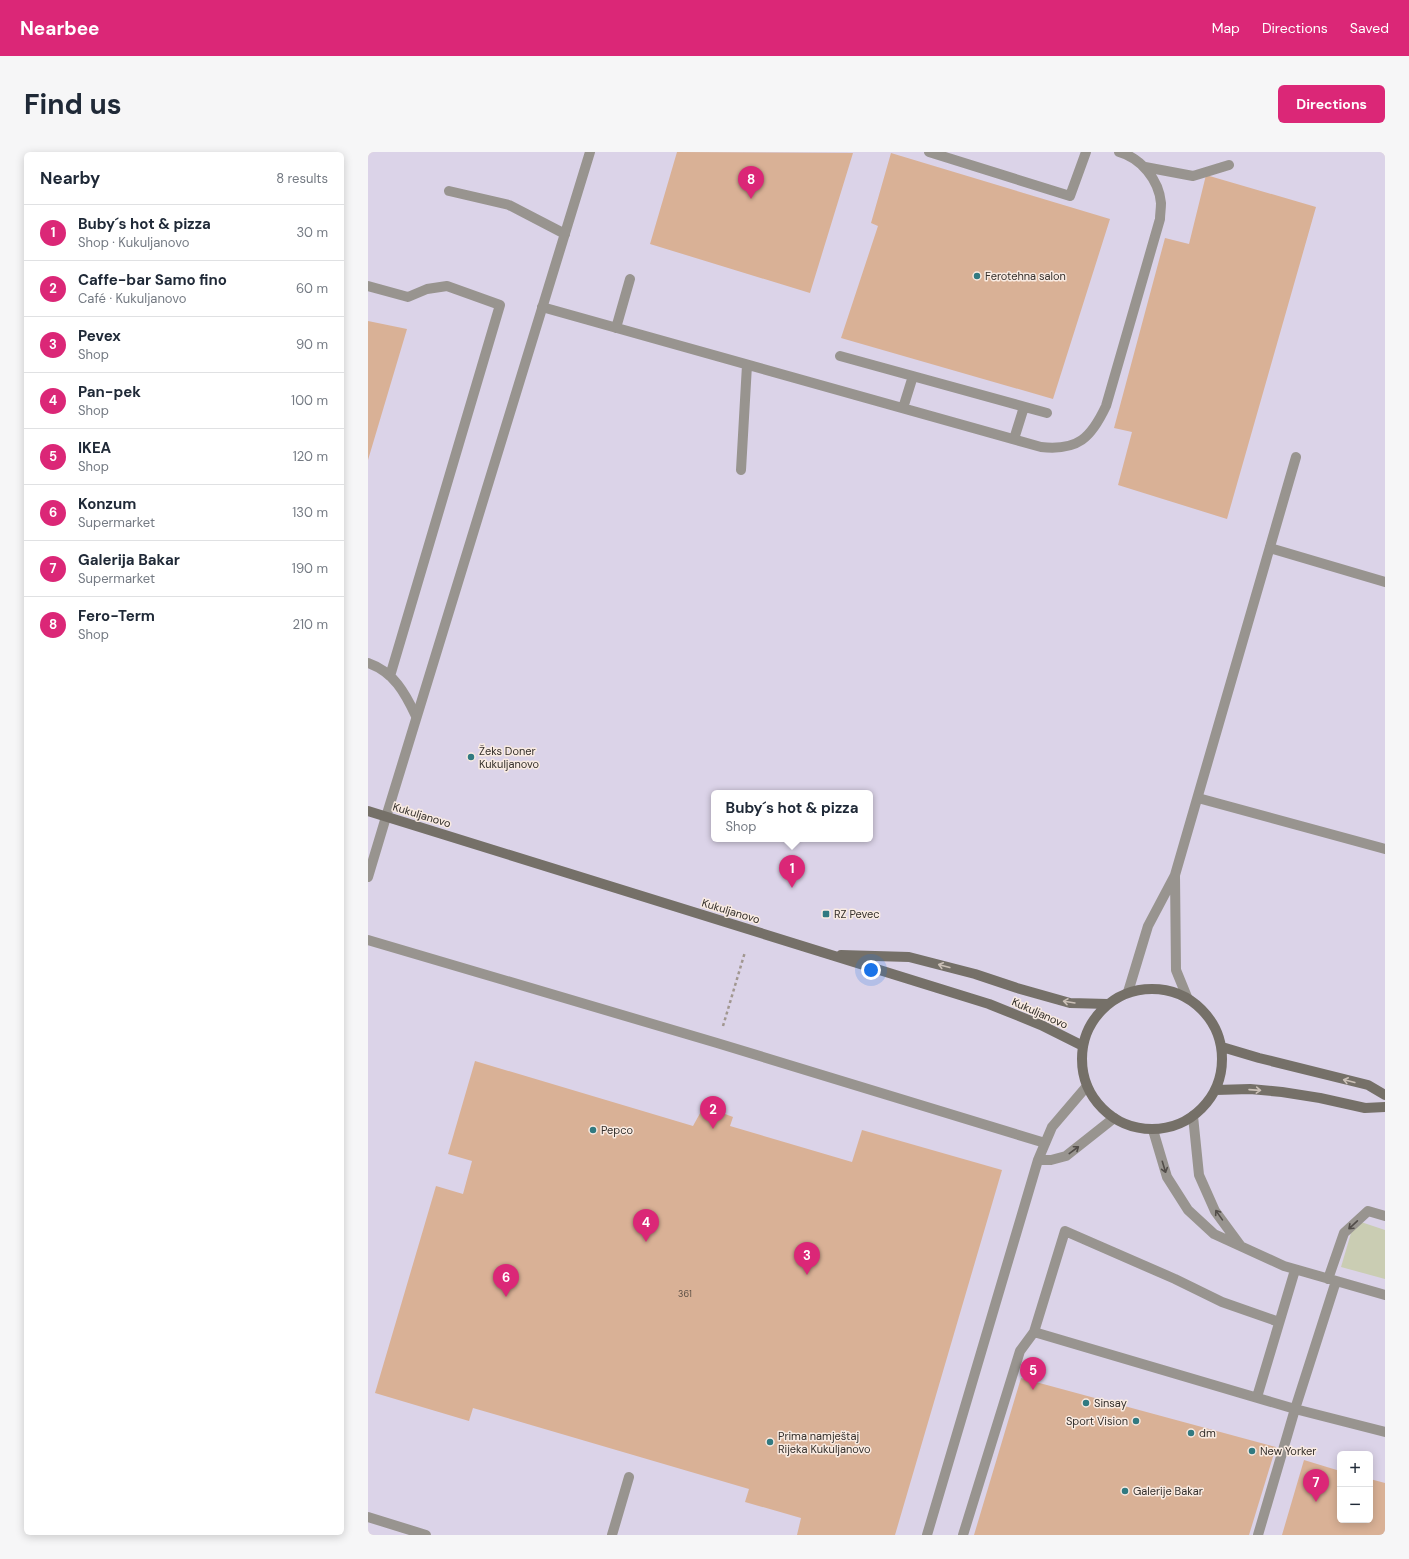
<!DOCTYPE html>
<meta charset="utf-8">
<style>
:root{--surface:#fff;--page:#f6f6f7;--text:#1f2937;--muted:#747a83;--line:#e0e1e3;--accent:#db2777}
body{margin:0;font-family:"DM Sans",sans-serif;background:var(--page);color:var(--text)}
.controls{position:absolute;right:12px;bottom:12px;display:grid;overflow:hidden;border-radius:6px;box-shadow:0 2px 10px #0003}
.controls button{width:36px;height:36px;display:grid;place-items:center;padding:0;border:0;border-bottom:1px solid var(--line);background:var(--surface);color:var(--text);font:20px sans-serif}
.you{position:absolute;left:503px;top:818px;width:14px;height:14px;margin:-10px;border:3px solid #fff;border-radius:50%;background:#1a73e8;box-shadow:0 0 0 6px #1a73e833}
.badge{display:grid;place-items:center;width:26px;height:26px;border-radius:50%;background:var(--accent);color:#fff;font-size:13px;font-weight:700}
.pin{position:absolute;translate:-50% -33px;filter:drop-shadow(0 1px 2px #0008)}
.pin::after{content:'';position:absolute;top:21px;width:14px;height:12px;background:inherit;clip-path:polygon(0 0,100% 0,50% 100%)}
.popup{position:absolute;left:343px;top:638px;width:162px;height:52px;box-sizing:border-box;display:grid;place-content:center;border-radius:6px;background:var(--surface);filter:drop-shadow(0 1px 3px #0005);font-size:13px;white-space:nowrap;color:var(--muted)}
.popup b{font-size:15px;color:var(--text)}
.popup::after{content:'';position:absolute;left:50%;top:100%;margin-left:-8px;border:8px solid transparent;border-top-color:var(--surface)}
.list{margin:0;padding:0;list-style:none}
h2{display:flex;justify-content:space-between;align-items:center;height:52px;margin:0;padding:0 16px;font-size:17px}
h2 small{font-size:13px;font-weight:400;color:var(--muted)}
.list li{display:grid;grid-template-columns:26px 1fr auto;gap:12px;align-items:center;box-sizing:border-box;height:56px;padding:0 16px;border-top:1px solid var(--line)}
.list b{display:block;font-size:15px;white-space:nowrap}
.list p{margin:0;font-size:13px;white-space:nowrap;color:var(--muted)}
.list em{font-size:13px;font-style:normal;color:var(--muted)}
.map{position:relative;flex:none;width:1017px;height:1383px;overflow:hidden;border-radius:6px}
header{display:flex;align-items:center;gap:24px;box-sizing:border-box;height:56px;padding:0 20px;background:var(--accent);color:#fff}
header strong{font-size:19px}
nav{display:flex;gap:22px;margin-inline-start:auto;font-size:14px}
.intro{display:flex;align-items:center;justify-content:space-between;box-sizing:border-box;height:96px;padding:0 24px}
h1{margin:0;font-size:28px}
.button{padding:10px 18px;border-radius:6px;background:var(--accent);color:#fff;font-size:14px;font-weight:700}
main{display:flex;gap:24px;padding:0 24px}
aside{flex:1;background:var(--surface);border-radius:6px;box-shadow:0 2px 10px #0003}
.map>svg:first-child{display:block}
</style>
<header>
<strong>Nearbee</strong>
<nav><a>Map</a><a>Directions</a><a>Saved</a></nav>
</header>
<div class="intro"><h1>Find us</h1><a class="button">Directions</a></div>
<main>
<aside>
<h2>Nearby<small>8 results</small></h2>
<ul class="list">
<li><span class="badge">1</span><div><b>Buby´s hot &amp; pizza</b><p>Shop · Kukuljanovo</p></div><em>30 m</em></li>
<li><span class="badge">2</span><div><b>Caffe-bar Samo fino</b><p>Café · Kukuljanovo</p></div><em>60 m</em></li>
<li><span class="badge">3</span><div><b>Pevex</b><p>Shop</p></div><em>90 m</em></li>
<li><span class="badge">4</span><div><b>Pan-pek</b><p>Shop</p></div><em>100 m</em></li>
<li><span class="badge">5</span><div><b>IKEA</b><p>Shop</p></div><em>120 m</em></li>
<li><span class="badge">6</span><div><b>Konzum</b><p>Supermarket</p></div><em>130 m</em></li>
<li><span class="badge">7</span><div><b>Galerija Bakar</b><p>Supermarket</p></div><em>190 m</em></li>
<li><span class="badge">8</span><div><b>Fero-Term</b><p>Shop</p></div><em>210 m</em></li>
</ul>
</aside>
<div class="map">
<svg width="1017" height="1383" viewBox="0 0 1017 1383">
<rect width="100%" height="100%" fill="#ecded5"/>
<path fill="#dbd3e8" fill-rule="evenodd" d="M 0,0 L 1017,0 L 1017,1383 L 0,1383 ZM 346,641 L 502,641 L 502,687 L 346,687 ZM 972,1302 L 1002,1302 L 1002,1368 L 972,1368 Z"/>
<path fill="#cacdb3" d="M 993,1070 L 1017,1078 L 1017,1127 L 973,1115 L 983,1081 Z"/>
<path fill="#d9b196" d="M 309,0 L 485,1 L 442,141 L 282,92 Z
M 523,1 L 742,67 L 685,247 L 473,186 L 510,74 L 503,71 Z
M 838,23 L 948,55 L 859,367 L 750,333 L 764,280 L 746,276 L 797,86 L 821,92 Z
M 0,169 L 39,177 L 0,308 Z
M 107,909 L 325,974 L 336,954 L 365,965 L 362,974 L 484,1010 L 494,978 L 634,1018 L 527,1383 L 429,1383 L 433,1366 L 377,1350 L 381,1337 L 105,1256 L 101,1269 L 7,1241 L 68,1034 L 95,1042 L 104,1009 L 80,1002 Z
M 653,1226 L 908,1295 L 881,1383 L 606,1383 Z
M 936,1308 L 972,1319 L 972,1368 L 1002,1368 L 1002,1327 L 1017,1331 L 1017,1383 L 914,1383 Z"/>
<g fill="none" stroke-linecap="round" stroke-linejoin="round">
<path stroke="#a19790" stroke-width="2.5" stroke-dasharray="3 3" stroke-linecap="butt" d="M 355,874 L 377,800"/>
<path stroke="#98948f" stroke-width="10" d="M 561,0 L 702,44 L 718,0
M 777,15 L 825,24 L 861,13
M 81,39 L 141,53 L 197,82
M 0,134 L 40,145 L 59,137 L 79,134 L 132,153 L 22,524
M 174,155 L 673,295 C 710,299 723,286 738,254 L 792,67 C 792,62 793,57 793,51 C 791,28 773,6 751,0
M 248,176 L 262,127
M 472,204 L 679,261
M 535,256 L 545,224
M 646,287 L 656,255
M 373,318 L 379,213
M 902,396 L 1017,430
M 0,511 C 26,520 37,541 48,564
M 830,646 L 1017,697
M 0,725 L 18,665
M 0,788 L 349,891 L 677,991
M 825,964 L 831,1023 L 847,1059 L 872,1093
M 785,978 L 799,1025 L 820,1058 L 846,1082 L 916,1114 L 1017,1143
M 670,1008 L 683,1008 L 698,1004 L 746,966
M 960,1127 L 976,1081 L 1000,1059 L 1017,1064
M 666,1180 L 697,1079 L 807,1127 L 854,1150 L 911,1170
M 889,1245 L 927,1118
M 0,1365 L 58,1383
M 244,1383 L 261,1325
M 559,1383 L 670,1008 L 684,975 L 719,934
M 595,1383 L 652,1199 L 666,1180 L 927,1257 L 1017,1280
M 890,1383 L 927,1257 L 968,1129"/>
<path stroke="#98948f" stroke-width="10" d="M 18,665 L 222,0
M 807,723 L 928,305
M 760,840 L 780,774 L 807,723 L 808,818 L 819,845"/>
<path stroke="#757068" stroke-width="10" d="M 0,659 L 621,852 L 673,873 L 715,894
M 473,803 L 541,805 L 607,822 L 649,836 L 702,851 L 740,852
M714 907a70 70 0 1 1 140 0a70 70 0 1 1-140 0Z
M 854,895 L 891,906 L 1000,933 L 1017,943
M 848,938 L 882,937 L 914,940 L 952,946 L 997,956 L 1017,955"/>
</g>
<defs><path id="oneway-shaft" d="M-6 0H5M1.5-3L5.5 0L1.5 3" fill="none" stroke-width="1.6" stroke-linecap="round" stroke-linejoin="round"/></defs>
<g stroke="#cbc0b7">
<use href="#oneway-shaft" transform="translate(576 814) rotate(-165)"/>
<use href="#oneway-shaft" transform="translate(701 850) rotate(-171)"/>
<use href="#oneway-shaft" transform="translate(981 929) rotate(-166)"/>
<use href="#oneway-shaft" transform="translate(887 938) rotate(4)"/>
</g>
<g stroke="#524d49">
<use href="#oneway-shaft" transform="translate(706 998) rotate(-37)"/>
<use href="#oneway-shaft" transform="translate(796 1015) rotate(73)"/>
<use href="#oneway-shaft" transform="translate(851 1063) rotate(-125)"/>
<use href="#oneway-shaft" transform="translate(985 1073) rotate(137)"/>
</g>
<g fill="#317a81" stroke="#f9ebe2" stroke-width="1.5">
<circle cx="609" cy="124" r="4"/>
<circle cx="103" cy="605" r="4"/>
<rect x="454" y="758" width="8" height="8" rx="2"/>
<circle cx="225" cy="978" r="4"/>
<circle cx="718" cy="1251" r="4"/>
<circle cx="768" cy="1269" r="4"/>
<circle cx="823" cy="1281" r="4"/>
<circle cx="402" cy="1290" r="4"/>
<circle cx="884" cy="1299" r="4"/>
<circle cx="757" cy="1339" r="4"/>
</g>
<g text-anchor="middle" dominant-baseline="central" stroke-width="3" stroke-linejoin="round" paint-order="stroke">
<g font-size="9" fill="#5d5046">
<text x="317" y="1142">361</text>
</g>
<g font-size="11" fill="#342f2b" stroke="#f9ebe2" text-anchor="start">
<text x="617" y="124">Ferotehna salon</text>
<text x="111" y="599">Žeks Doner<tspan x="111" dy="13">Kukuljanovo</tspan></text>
<text x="466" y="762">RZ Pevec</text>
<text x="233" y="978">Pepco</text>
<text x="726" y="1251">Sinsay</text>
<text x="760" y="1269" text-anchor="end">Sport Vision</text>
<text x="831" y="1281">dm</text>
<text x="410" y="1284">Prima namještaj<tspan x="410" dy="13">Rijeka Kukuljanovo</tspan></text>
<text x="892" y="1299">New Yorker</text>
<text x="765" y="1339">Galerije Bakar</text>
</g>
<g font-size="11" fill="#342f2b" stroke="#f9ebe2">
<text transform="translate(54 663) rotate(17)">Kukuljanovo</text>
<text transform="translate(363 759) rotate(17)">Kukuljanovo</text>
<text transform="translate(672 861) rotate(24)">Kukuljanovo</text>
</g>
</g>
</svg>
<div class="controls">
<button>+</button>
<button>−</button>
</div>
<div class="you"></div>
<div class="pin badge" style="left:424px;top:736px">1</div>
<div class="popup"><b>Buby´s hot &amp; pizza</b>Shop</div>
<div class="pin badge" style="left:345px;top:977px">2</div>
<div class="pin badge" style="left:439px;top:1123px">3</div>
<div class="pin badge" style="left:278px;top:1090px">4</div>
<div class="pin badge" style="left:665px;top:1238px">5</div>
<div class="pin badge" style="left:138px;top:1145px">6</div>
<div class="pin badge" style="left:948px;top:1350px">7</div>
<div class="pin badge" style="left:383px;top:47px">8</div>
</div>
</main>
